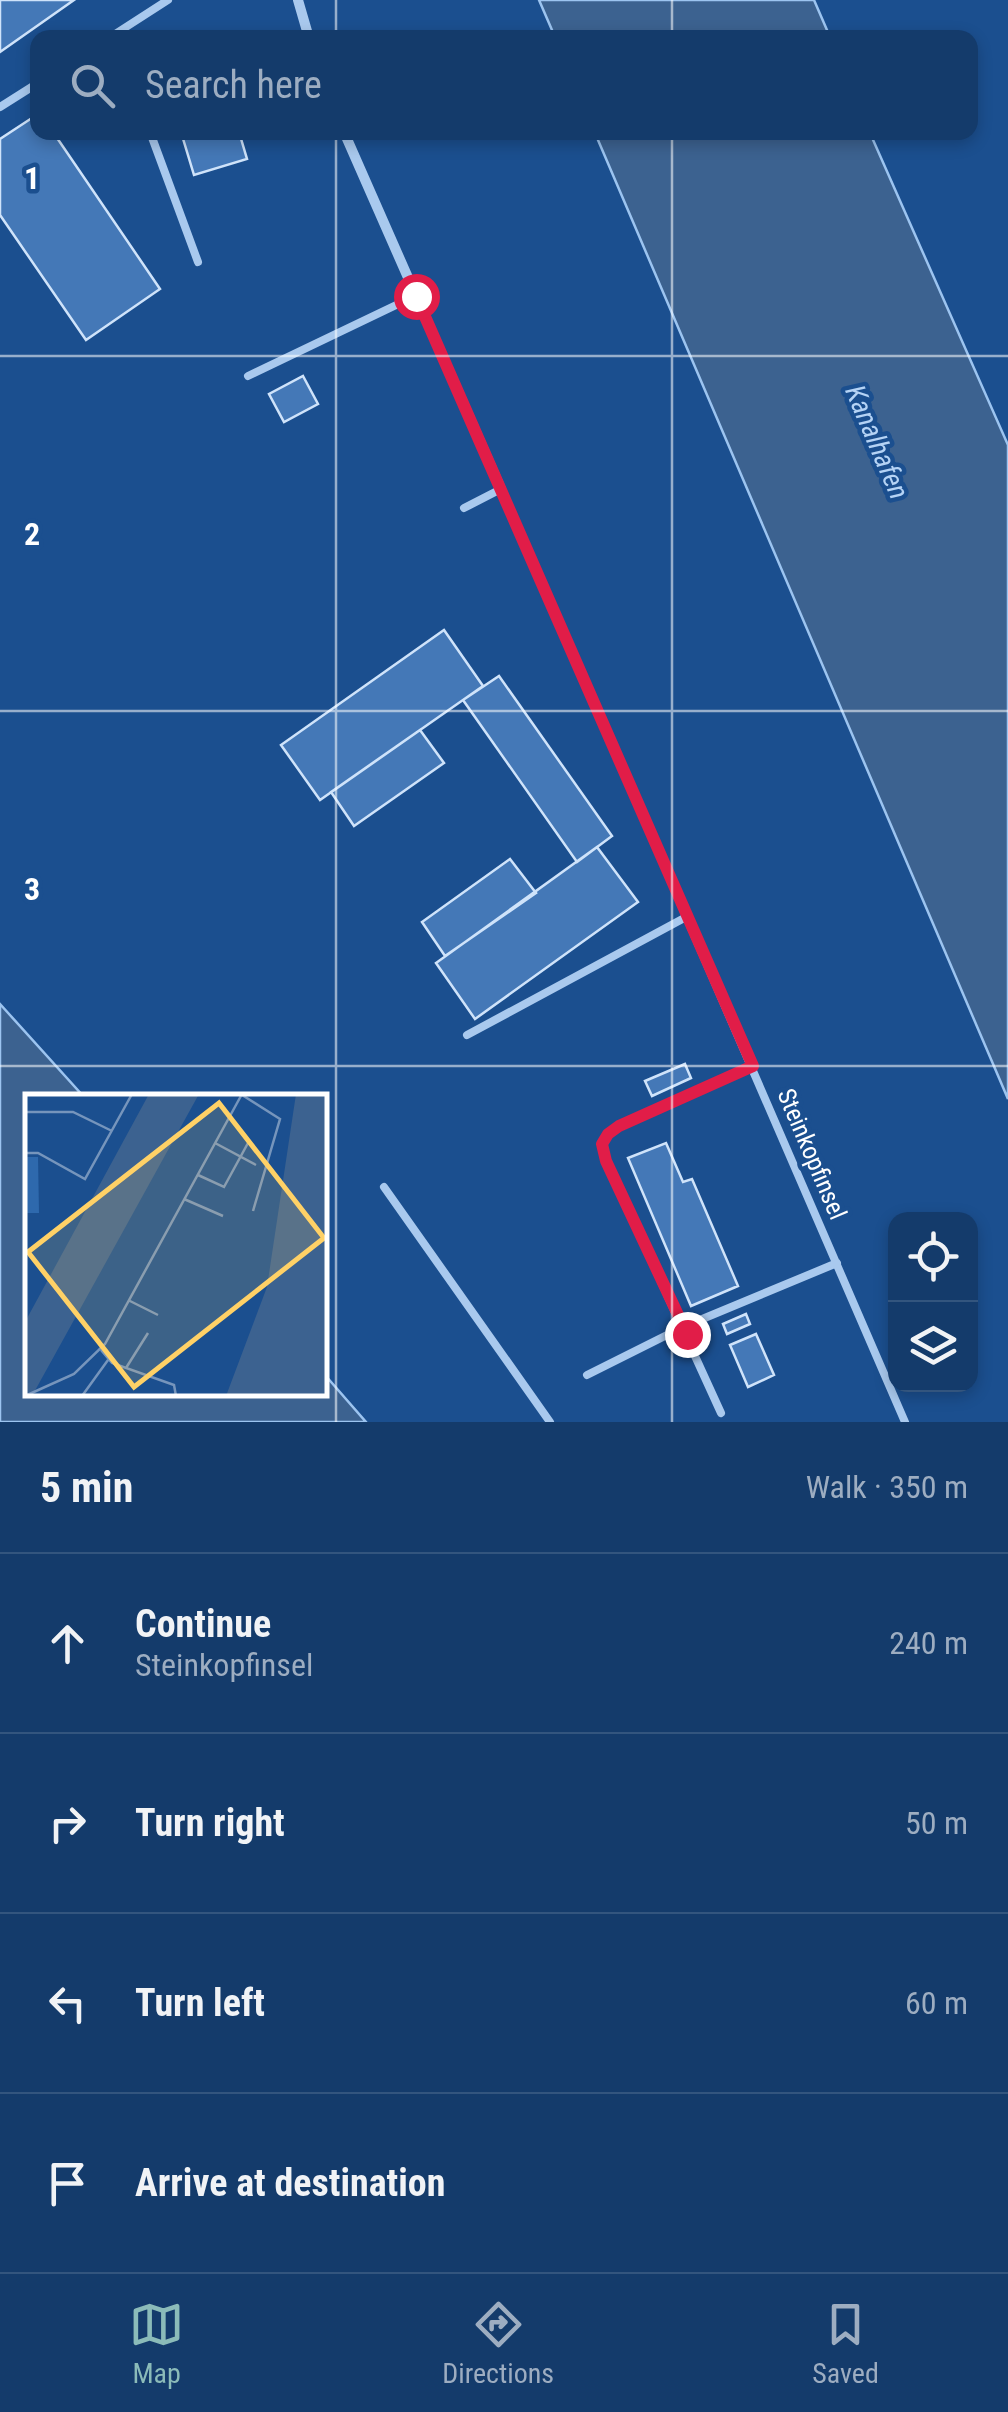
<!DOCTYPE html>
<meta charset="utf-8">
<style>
:root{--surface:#143b6b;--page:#1d4271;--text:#f1f3f6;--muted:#9dadc1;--line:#33557e;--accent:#8bbbb9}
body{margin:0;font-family:"Roboto Condensed",sans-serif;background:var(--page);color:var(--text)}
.controls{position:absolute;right:30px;bottom:30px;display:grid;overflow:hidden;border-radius:20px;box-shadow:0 5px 15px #0003}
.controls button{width:90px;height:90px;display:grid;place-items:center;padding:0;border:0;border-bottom:2px solid var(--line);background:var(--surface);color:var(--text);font:50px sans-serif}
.stop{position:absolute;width:30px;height:30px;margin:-22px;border:8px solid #e11d48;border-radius:50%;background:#fff}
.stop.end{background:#e11d48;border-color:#fff;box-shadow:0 2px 10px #0008}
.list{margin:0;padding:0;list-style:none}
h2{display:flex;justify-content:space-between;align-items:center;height:130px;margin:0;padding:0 40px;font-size:42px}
h2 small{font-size:32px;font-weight:400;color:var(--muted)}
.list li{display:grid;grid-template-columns:65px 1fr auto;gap:30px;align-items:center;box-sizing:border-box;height:180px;padding:0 40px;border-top:2px solid var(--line)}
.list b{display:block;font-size:38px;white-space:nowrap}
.list p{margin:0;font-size:32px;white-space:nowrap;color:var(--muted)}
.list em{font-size:32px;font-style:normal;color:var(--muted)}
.icon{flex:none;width:55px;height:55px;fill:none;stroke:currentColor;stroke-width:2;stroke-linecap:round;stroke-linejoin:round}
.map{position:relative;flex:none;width:1008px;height:1422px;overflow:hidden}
.search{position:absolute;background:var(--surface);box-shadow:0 5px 15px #0003;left:30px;right:30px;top:30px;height:110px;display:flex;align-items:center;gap:25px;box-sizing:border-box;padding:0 35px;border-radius:20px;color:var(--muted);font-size:38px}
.sheet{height:850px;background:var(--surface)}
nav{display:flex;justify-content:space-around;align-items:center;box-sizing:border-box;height:140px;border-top:2px solid var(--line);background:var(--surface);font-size:28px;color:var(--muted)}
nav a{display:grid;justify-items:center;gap:5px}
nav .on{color:var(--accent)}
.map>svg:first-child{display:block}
</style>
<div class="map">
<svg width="1008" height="1422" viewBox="0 0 1008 1422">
<rect width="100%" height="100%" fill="#1b4f8f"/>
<path fill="#3c6290" stroke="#9cc4f0" stroke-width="2.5" d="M 539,0 L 814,0 L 830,37 L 555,37 Z
M 595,133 L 870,133 L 1008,445 L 1008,1099 Z
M 0,1004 L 84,1097 L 28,1097 L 28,1394 L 325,1394 L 325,1375 L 366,1422 L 0,1422 Z"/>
<path fill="#4478b7" stroke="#cfe3fa" stroke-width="2.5" d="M 0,0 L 74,0 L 0,52 Z
M 38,114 L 38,132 L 53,132 L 160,289 L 86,340 L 0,215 L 0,139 Z
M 181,132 L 239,132 L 247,159 L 194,175 Z
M 303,376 L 318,404 L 284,422 L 269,394 Z
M 444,630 L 483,686 L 320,800 L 281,745 Z
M 499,676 L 612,836 L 577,862 L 463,700 Z
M 420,730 L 444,763 L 354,826 L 331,792 Z
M 597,847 L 638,902 L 475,1019 L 436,963 Z
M 510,859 L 536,893 L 445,956 L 422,922 Z
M 685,1064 L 691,1078 L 652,1096 L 645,1081 Z
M 666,1143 L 683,1182 L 692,1179 L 738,1286 L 691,1306 L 628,1158 Z
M 746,1314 L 750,1324 L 727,1334 L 723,1324 Z
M 756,1334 L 774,1375 L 748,1387 L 730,1345 Z"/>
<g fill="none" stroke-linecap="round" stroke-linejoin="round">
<path stroke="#a9c9ee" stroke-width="8" d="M 109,38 L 168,0
M 0,107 L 38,83
M 150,132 L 198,262
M 248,376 L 415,296
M 464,508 L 501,489 L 905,1422
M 467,1035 L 688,916
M 384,1187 L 550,1422
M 587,1375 L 683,1327 L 837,1263
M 721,1413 L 606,1161 C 599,1144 603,1135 619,1127 L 753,1065"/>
<path stroke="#a9c9ee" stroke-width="10" d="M 298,0 L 309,38
M 344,132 L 501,489"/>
</g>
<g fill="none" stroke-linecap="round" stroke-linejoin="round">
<path stroke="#e11d48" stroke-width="12" d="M 416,296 L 753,1066 L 619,1126 L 608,1134 L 602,1144 L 606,1161 L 687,1334"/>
</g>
<path fill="none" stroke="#fff" stroke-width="2.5" stroke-opacity="0.55" d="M 336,0 L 336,38M 672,0 L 672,38M 336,132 L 336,1422M 672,132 L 672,1422M 0,356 L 1008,356M 0,711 L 1008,711M 0,1066 L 1008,1066"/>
<g text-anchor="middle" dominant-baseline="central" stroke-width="9" stroke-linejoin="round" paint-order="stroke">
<g font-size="25" fill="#fff" stroke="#1b4f8f">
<text transform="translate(812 1154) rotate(67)">Steinkopfinsel</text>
</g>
<g font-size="28" font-style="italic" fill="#b5d3f5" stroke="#1b4f8f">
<text transform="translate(877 442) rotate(67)">Kanalhafen</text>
</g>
</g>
<g transform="translate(25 1094)">
<rect width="302" height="302" fill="#1b4f8f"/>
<path d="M 0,63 L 13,63 L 14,119 L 0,119 Z" fill="#2e69ad"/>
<path d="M 124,0 L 174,0 L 7,302 L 0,302 L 0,228 ZM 271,0 L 302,0 L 302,302 L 201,302 L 242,193 Z" fill="#3c6290"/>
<path fill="none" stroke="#7695bc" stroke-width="2.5" d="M 217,1 L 255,25 L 228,117M 0,18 L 48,18 L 87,37M 190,49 L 231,71M 0,59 L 13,59 L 60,85 L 107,0M 173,81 L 199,93 L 223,49M 159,105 L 198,122M 105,207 L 133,221M 76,256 L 87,269 L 149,291 L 151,302M 101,274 L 123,239M 0,302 L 49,280 L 80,250 L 217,0M 57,302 L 83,266"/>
<path fill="#ffd166" fill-opacity="0.15" stroke="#ffd166" stroke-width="5" d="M 194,9 L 299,144 L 109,293 L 3,158 Z"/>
<rect width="302" height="302" fill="none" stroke="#fff" stroke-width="5"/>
</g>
<g font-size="32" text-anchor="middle" font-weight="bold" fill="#fff" stroke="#1b4f8f" stroke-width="9" stroke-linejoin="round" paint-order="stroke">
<text x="32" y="189">1</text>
<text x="32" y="545">2</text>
<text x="32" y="900">3</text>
</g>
</svg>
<div class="controls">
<button><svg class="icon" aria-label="locate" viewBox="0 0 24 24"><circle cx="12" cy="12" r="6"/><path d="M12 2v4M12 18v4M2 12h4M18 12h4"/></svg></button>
<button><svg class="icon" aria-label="layers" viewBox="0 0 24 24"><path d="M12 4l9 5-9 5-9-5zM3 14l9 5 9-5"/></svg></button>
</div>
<div class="stop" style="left:416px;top:296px"></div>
<div class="stop end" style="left:687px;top:1334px"></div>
<div class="search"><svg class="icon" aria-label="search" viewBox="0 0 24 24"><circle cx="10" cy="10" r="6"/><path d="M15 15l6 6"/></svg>Search here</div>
</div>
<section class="sheet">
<h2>5 min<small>Walk · 350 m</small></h2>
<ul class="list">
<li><svg class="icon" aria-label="ahead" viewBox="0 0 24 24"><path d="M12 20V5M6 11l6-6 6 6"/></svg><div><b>Continue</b><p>Steinkopfinsel</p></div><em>240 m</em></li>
<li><svg class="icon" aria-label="right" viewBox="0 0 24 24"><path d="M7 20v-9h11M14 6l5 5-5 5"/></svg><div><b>Turn right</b></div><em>50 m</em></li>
<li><svg class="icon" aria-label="left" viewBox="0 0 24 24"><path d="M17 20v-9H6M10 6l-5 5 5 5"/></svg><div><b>Turn left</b></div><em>60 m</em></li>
<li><svg class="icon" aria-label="arrive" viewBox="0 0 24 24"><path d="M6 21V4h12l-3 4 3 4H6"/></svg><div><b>Arrive at destination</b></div></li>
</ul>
</section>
<nav>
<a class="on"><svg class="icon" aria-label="map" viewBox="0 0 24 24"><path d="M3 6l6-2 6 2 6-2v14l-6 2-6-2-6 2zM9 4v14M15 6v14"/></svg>Map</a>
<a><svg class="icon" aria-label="directions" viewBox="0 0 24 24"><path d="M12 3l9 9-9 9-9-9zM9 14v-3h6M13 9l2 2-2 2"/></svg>Directions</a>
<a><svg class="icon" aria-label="saved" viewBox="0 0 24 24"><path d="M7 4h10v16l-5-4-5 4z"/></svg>Saved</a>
</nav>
